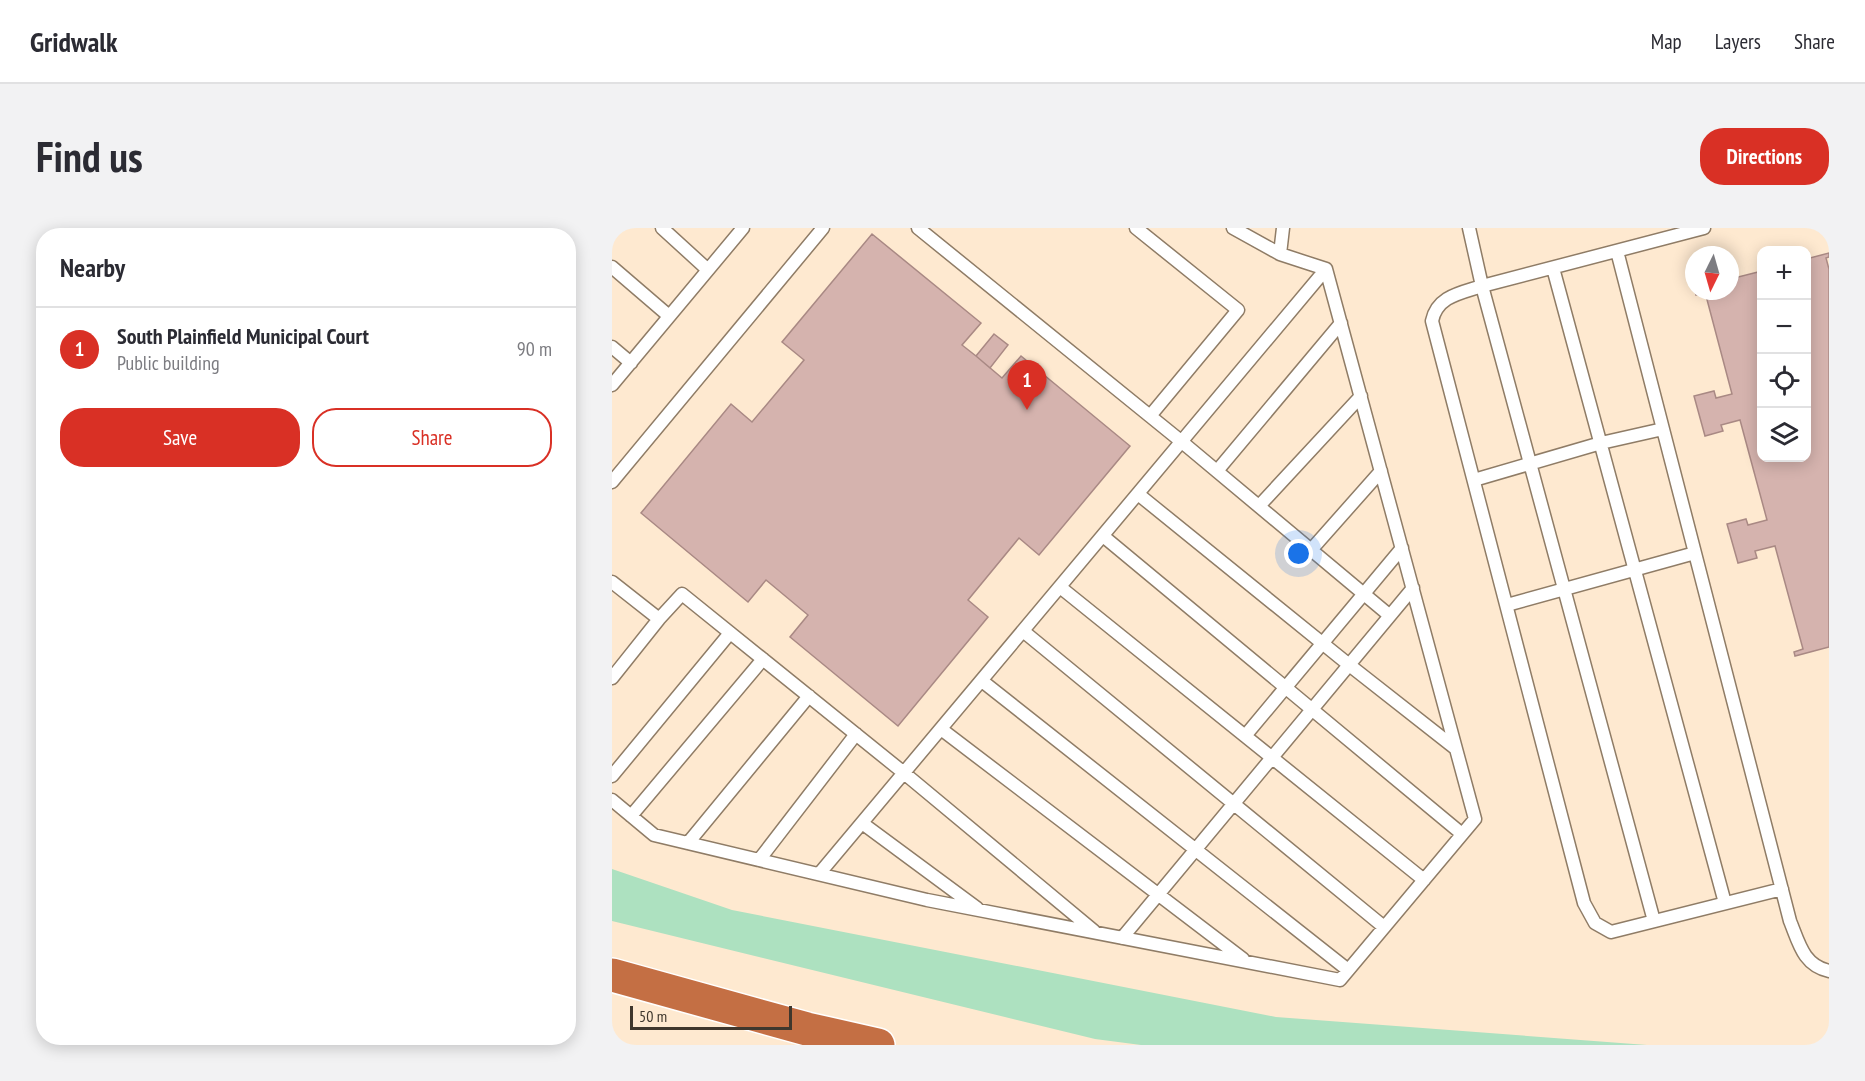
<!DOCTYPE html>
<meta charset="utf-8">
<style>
:root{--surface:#fff;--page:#f2f2f3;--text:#2b2b33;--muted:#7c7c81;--line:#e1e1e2;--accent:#d93025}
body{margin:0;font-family:"PT Sans Narrow",sans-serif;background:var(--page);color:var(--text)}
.controls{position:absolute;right:18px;top:18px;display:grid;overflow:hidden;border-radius:12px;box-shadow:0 3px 15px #0003}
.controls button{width:54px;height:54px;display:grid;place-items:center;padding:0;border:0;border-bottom:2px solid var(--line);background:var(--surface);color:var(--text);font:30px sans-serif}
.compass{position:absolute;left:1073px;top:18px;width:54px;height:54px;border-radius:50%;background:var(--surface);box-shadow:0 3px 15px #0003;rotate:185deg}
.scale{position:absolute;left:18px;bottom:15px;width:162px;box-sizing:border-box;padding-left:6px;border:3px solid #3f372d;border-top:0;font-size:16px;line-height:21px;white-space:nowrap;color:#3f372d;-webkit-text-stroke:4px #fee9d0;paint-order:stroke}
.you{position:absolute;left:687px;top:326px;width:21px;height:21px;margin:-15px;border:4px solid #fff;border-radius:50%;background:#1a73e8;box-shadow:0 0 0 9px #1a73e833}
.badge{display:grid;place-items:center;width:39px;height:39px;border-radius:50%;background:var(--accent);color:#fff;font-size:20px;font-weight:700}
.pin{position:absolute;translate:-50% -50px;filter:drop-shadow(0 2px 3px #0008)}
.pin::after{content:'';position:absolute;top:32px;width:21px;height:18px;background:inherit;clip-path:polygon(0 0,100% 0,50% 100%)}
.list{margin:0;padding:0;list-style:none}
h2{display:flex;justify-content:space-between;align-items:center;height:78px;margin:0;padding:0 24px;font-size:26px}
h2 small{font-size:20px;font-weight:400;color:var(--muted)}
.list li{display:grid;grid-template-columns:39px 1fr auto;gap:18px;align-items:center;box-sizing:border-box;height:84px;padding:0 24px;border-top:2px solid var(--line)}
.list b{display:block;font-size:22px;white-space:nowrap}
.list p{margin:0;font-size:20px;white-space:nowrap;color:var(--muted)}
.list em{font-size:20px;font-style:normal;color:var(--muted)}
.actions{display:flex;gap:12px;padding:18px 24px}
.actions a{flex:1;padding:14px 0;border:2px solid var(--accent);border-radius:24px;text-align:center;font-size:21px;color:var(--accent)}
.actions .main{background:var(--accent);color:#fff}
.icon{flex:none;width:33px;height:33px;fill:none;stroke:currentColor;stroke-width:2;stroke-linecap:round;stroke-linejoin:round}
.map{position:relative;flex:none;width:1217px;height:817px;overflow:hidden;border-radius:24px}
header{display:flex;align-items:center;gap:36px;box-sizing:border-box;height:84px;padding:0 30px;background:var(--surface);border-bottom:2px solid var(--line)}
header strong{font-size:28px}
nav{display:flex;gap:33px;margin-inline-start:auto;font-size:21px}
.intro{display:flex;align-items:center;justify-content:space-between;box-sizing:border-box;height:144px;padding:0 36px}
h1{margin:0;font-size:42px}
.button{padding:15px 27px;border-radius:24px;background:var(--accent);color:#fff;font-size:21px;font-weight:700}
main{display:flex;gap:36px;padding:0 36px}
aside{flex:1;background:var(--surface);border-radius:24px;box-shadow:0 3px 15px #0003}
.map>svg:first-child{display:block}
</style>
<header>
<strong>Gridwalk</strong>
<nav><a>Map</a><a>Layers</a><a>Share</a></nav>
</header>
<div class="intro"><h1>Find us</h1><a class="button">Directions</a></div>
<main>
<aside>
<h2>Nearby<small></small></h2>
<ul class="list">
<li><span class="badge">1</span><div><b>South Plainfield Municipal Court</b><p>Public building</p></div><em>90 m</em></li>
</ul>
<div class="actions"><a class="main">Save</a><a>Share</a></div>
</aside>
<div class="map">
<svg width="1217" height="817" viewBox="0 0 1217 817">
<rect width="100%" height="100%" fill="#fee9d0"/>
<path fill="#ade1c0" d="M 0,641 L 120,682 L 664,789 L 1035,817 L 529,817 L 483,811 L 0,693 Z"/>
<path fill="#d5b3ae" stroke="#a98984" stroke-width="1.5" d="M 260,6 L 369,95 L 350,117 L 364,128 L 390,150 L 409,128 L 518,218 L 427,327 L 407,310 L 356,372 L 376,389 L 286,498 L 178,409 L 196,387 L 154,352 L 136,374 L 29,285 L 119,176 L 140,194 L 192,132 L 170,114 Z
M 1217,25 L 1217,29 L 1214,30 L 1217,41 L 1217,419 L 1183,428 L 1182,424 L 1191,421 L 1163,318 L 1143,323 L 1145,330 L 1126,335 L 1115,296 L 1134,291 L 1136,297 L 1155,292 L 1128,192 L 1109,197 L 1111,203 L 1093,208 L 1082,168 L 1102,163 L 1104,170 L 1120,166 L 1093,64 L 1084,67 L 1083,63 L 1118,63 L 1118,51 L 1150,43 L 1150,230 L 1194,230 L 1194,31 Z
M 382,106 L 396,117 L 378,140 L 364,128 Z"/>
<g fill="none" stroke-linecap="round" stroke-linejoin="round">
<defs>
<path id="lane" d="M 50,0 L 96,42
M 306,0 L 570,214 L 777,387
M 524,0 L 626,82 L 538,188
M 621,0 L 668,26
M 857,0 L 870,58 L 1042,693
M 1092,0 L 870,58 C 849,65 825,68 820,93 L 972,675 L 983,695 L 999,704 L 1170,661
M 1005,23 L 1178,693 C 1187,715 1191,737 1217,743
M 0,39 L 57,88
M 941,40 L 1113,675
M 0,119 L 19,135
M 0,157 L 131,0
M 605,243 L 729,95
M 862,252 L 989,215 L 1051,201
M 0,254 L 211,0
M 526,266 L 736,436 L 843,520
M 647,278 L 749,168
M 491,308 L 850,606
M 699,322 L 769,243
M 0,354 L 47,391 L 70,366 L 292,545 L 482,703
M 448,359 L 812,652
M 895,377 L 1083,325
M 411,403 L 772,699
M 0,450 L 47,391
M 370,453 L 736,742
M 329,501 L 631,731
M 633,508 L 790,320
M 0,548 L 118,405
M 0,572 L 42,607 L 315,672 L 728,752 L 863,591 L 714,41 L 668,26 L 671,0
M 19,588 L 151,431
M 250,595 L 365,680
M 76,615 L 197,468
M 147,632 L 244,506
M 207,646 L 714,41
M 510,710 L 801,360"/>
<path id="highway" d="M 0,747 L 195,801 L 266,817"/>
</defs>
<use href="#lane" stroke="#8f7c66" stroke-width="15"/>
<use href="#highway" stroke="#fff" stroke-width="36"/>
<use href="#lane" stroke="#fff" stroke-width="12"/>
<use href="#highway" stroke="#c46f44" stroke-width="33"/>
</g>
</svg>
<div class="controls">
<button>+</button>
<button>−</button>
<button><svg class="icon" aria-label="locate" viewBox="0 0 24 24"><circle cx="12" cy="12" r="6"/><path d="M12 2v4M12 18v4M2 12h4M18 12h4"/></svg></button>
<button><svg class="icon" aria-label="layers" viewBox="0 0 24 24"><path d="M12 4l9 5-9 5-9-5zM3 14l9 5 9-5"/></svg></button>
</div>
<svg class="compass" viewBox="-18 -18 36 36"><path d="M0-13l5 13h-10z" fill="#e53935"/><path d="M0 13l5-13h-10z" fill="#7c7c81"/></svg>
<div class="scale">50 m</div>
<div class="you"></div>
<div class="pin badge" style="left:415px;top:182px">1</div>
</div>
</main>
